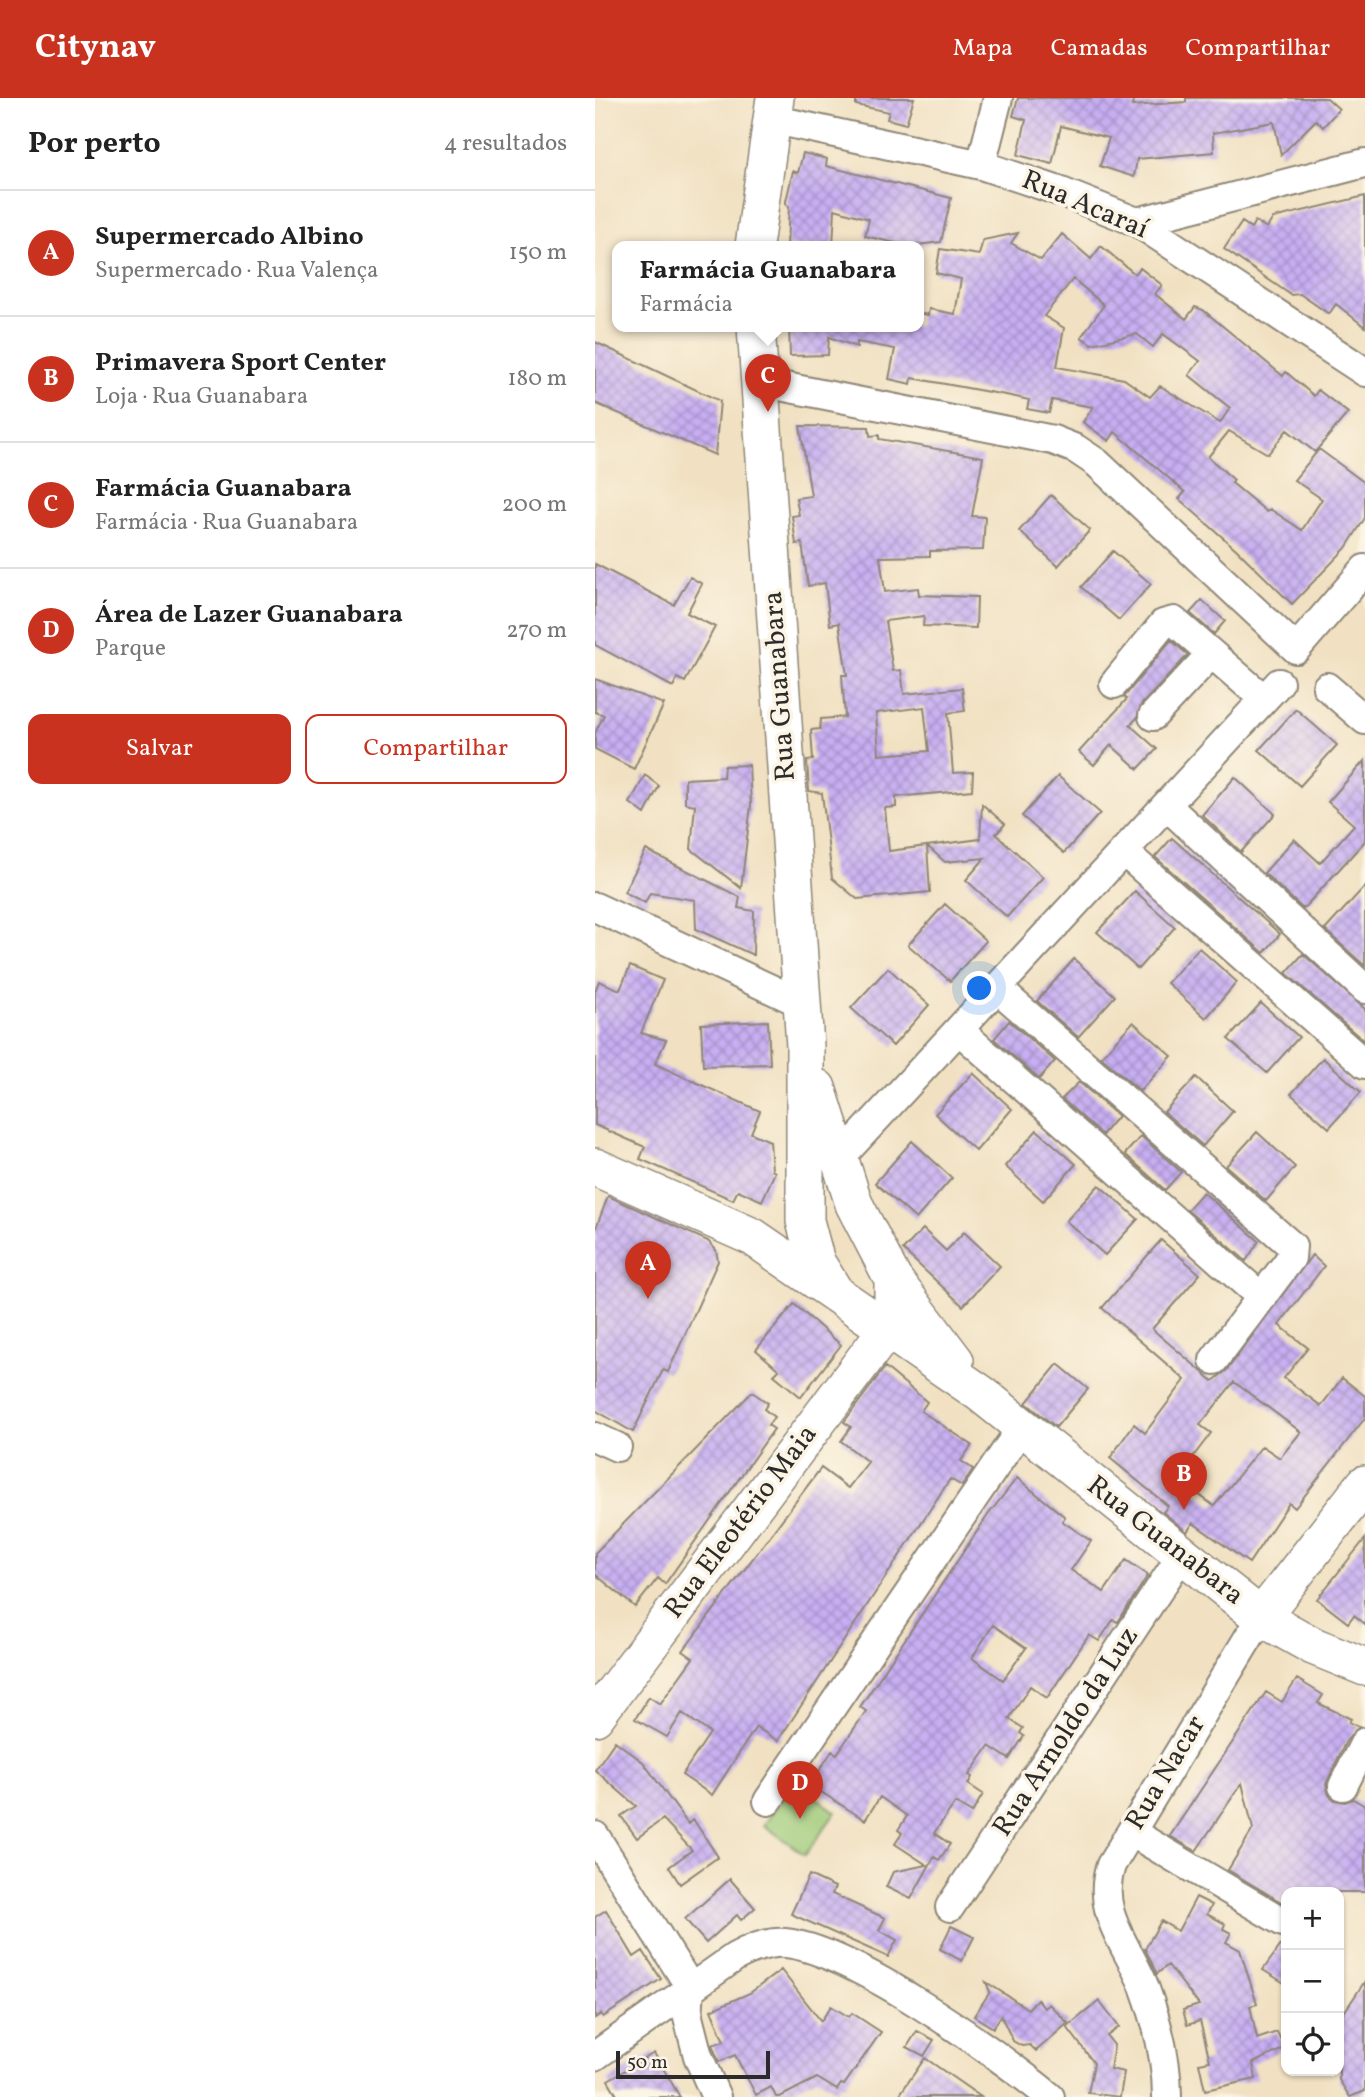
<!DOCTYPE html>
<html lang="pt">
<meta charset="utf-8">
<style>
:root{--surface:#fff;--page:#f2f2f2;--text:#222;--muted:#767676;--line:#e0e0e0;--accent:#c8321e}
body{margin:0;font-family:Vollkorn,serif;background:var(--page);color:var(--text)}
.controls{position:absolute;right:21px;bottom:21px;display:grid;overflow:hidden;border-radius:14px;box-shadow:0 2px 5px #0004}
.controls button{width:63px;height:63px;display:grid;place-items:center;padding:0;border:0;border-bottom:2px solid var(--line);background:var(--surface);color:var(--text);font:35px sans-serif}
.scale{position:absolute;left:21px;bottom:18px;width:154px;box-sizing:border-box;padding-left:7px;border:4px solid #2b2b2b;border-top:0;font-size:19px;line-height:24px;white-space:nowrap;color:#2b2b2b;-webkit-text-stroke:5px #fcf5e5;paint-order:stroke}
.you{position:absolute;left:385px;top:891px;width:24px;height:24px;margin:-18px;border:5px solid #fff;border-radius:50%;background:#1a73e8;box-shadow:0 0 0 10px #1a73e833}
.badge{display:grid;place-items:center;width:46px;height:46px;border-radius:50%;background:var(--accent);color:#fff;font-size:23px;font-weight:700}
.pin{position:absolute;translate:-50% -58px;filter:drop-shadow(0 2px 4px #0008)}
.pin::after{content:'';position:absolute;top:37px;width:24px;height:21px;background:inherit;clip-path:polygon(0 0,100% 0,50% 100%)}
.popup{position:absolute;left:17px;top:143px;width:312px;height:91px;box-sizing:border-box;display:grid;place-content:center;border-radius:14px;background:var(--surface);filter:drop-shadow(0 2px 5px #0005);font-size:23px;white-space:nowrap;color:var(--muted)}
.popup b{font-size:26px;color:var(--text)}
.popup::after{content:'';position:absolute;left:50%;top:100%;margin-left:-14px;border:14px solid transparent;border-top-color:var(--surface)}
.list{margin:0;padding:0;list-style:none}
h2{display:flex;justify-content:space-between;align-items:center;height:91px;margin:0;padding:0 28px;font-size:30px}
h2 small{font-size:23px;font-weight:400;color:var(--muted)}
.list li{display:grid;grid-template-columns:46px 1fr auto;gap:21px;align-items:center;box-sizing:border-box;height:126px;padding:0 28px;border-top:2px solid var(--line)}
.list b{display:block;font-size:26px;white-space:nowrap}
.list p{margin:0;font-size:23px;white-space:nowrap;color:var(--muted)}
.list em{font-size:23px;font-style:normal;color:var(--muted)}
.actions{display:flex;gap:14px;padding:21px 28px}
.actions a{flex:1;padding:16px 0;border:2px solid var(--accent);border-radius:14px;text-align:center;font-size:24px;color:var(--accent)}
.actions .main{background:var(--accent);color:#fff}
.icon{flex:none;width:38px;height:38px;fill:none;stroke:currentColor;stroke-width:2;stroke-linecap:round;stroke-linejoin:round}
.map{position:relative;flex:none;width:770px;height:1999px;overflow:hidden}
header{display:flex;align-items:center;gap:42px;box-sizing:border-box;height:98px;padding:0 35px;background:var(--accent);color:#fff}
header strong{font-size:33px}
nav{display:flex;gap:38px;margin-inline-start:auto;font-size:24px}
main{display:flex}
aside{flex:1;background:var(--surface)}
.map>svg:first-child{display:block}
</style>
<header>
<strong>Citynav</strong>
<nav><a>Mapa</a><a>Camadas</a><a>Compartilhar</a></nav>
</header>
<main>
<aside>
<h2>Por perto<small>4 resultados</small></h2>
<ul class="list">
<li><span class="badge">A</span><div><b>Supermercado Albino</b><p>Supermercado · Rua Valença</p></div><em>150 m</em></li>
<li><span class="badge">B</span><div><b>Primavera Sport Center</b><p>Loja · Rua Guanabara</p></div><em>180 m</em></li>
<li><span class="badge">C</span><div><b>Farmácia Guanabara</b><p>Farmácia · Rua Guanabara</p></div><em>200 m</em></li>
<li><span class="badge">D</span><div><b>Área de Lazer Guanabara</b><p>Parque</p></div><em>270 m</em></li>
</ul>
<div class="actions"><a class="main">Salvar</a><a>Compartilhar</a></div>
</aside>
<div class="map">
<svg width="770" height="1999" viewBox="0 0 770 1999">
<defs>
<pattern id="building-cross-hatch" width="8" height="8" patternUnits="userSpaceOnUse" patternTransform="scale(1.75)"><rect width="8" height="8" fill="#c8aff3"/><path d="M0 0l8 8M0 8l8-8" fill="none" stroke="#a38fc5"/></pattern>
</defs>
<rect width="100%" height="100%" fill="#fcf5e5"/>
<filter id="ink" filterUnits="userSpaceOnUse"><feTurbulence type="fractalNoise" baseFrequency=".0143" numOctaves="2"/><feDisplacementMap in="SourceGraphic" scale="14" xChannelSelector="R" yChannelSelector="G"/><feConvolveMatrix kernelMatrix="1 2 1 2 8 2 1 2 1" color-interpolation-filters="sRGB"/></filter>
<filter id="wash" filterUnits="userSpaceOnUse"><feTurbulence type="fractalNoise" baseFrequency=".00686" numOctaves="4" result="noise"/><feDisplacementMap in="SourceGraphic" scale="28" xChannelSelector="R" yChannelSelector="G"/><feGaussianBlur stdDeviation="1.57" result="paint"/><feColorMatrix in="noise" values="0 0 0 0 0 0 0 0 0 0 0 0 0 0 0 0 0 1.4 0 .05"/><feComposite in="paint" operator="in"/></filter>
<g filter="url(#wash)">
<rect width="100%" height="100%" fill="#f1e1c2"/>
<path fill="#9fcb78" stroke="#657b52" stroke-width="2" d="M 200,1684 L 241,1714 L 210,1757 L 169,1727 Z"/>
<g id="blocks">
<path fill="url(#building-cross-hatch)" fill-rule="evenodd" d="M 261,0 L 319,0 L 311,26 L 292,21 L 294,14 L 261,7 Z
M 423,0 L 539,0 L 537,8 L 591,4 L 591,0 L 732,0 L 744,11 L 728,29 L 721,22 L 686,57 L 679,24 L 618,35 L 619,54 L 542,61 L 539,79 L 505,68 L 514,40 L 466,28 L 457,66 L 423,57 L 431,22 L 418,18 Z
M 208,55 L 232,61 L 231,68 L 356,100 L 346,144 L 313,148 L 270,138 L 274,121 L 240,111 L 238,148 L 192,148 L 194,108 L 191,107 L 191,103 L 198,73 L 203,75 Z
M 770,98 L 770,229 L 741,206 L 734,216 L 705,196 L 696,197 L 629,151 L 647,124 L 656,130 L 660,123 L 672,130 L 678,120 Z
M 423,135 L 416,145 L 446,162 L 467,136 L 496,161 L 506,148 L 540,176 L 545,170 L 567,187 L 560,196 L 591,221 L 600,209 L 608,212 L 688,278 L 691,274 L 719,298 L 723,292 L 753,315 L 720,354 L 692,332 L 673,356 L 634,333 L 613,359 L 639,382 L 637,385 L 672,414 L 675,411 L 707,432 L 727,401 L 699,382 L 724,351 L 770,385 L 770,420 L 751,450 L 697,506 L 641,451 L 584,401 L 590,394 L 520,334 L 514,343 L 488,324 L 498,309 L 457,302 L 454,315 L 432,311 L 434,302 L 416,298 L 317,280 L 316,286 L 294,281 L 300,251 L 262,244 L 262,249 L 234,239 L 233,257 L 195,258 L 194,228 L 324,228 L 324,215 L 333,217 L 334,211 L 360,216 L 366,181 L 341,175 L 345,151 L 384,157 L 388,142 ZM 478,181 L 509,207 L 486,239 L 497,246 L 542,236 L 558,249 L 568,236 L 605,263 L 594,277 L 635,310 L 625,325 L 565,288 L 555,299 L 529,281 L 462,269 L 469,230 L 449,218 Z
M 0,244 L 125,303 L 120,357 L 0,305 Z
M 205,328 L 274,329 L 275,338 L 284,337 L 284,341 L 388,359 L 377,418 L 390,419 L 388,452 L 335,453 L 335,458 L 285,459 L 290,494 L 323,490 L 324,497 L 382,499 L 381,530 L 328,528 L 329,518 L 290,523 L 298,573 L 306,572 L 309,596 L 367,590 L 370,613 L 353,615 L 358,675 L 378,674 L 377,692 L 301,699 L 301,709 L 290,710 L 294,753 L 332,748 L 335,794 L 262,801 L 237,780 L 227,695 L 214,693 L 212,663 L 218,662 L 216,632 L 225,631 L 226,621 L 250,619 L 247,577 L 252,577 L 244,525 L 235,527 L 230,485 L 213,488 L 207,445 L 201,446 L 197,418 L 204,417 L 201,400 L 216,398 ZM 329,609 L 334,653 L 284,657 L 281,615 Z
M 456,397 L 495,432 L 463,468 L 424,433 Z
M 518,453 L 556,486 L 524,522 L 486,489 Z
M 0,466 L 79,507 L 95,479 L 107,486 L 92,515 L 120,529 L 90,584 L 82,580 L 78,589 L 0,547 Z
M 607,502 L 630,523 L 619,536 L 595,515 Z
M 576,542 L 593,557 L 546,607 L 542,620 L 535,627 L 562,651 L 543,671 L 516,647 L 499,667 L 484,654 L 532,601 L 529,599 Z
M 0,581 L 69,606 L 39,671 L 0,651 L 0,635 L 9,617 L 0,614 Z
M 701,611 L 742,647 L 705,688 L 664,652 Z
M 770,662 L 770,743 L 708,811 L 669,775 L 699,741 L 725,765 L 759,727 L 733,704 Z
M 154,667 L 156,707 L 146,790 L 96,751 L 100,707 L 90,705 L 90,681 L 128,679 L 129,668 Z
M 50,677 L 64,688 L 50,716 L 35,705 Z
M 463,678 L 505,715 L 469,755 L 427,718 Z
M 640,679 L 680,716 L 646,754 L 607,717 Z
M 387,706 L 410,726 L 401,736 L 448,779 L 412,819 L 371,782 L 390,760 L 350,764 L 332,748 L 385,741 Z
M 577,740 L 685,836 L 669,855 L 560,759 Z
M 51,752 L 145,799 L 143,810 L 159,813 L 158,857 L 101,831 L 100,802 L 55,795 L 50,805 L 29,794 Z
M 770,788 L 770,868 L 730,832 Z
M 540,793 L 580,829 L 543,871 L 502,834 Z
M 350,806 L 391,843 L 355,883 L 313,847 Z
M 604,850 L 642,884 L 611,920 L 572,885 Z
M 708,856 L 770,911 L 770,944 L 691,875 Z
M 479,861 L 520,898 L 483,939 L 442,903 Z
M 35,868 L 68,882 L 46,935 L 71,942 L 60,966 L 165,1013 L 156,1035 L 175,1043 L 177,1072 L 180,1074 L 167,1103 L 143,1092 L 138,1102 L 45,1061 L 50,1049 L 0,1027 L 0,893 L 4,883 L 25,892 Z
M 293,870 L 334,907 L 298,948 L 256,910 Z
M 666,905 L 704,939 L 672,975 L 633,941 Z
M 173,923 L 175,966 L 108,968 L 106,926 Z
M 414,923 L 460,963 L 444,981 L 399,941 Z
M 538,924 L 577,958 L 545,993 L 506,959 Z
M 728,960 L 766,994 L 734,1030 L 696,996 Z
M 378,975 L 417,1011 L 381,1053 L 340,1016 Z
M 601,979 L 638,1013 L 608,1048 L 569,1014 Z
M 484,984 L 523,1018 L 507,1037 L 467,1001 Z
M 442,1032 L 481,1066 L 448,1103 L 410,1068 Z
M 662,1034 L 700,1069 L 671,1103 L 631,1068 Z
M 546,1038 L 586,1074 L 570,1092 L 530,1056 Z
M 317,1043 L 357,1080 L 321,1121 L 280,1085 Z
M 504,1087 L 543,1121 L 510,1157 L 471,1123 Z
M 608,1094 L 664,1143 L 651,1163 L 592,1112 Z
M 13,1098 L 113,1143 L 121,1152 L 123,1163 L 73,1274 L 68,1272 L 38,1334 L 0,1312 L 0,1133 Z
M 328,1131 L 351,1153 L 369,1134 L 405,1168 L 368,1208 L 308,1152 Z
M 566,1142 L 605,1176 L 557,1231 L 618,1283 L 632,1272 L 717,1157 L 729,1168 L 684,1227 L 713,1250 L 689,1280 L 726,1308 L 747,1280 L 770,1298 L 770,1320 L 700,1410 L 694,1405 L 654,1465 L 598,1425 L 592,1434 L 568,1414 L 573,1408 L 515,1360 L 539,1326 L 550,1335 L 590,1282 L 507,1210 ZM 639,1284 L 706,1334 L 685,1360 L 667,1348 L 619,1408 L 582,1380 L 616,1335 L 605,1327 Z
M 199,1206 L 246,1247 L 206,1299 L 179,1277 L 184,1272 L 161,1252 Z
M 463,1266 L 493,1291 L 461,1329 L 431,1305 Z
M 290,1269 L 332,1304 L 326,1313 L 377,1347 L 366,1363 L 378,1371 L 367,1388 L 355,1381 L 183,1643 L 161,1629 L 117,1697 L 87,1677 L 115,1635 L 87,1615 L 72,1639 L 40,1621 L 54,1599 L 65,1606 L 98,1560 L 88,1553 L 226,1370 L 253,1390 L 273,1364 L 246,1343 L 256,1329 L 249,1324 Z
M 157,1294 L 173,1305 L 169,1311 L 179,1319 L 173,1327 L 179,1331 L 70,1486 L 63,1480 L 40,1509 L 0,1476 L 0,1455 Z
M 422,1380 L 470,1419 L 467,1423 L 496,1443 L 476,1472 L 509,1494 L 531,1462 L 553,1477 L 523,1524 L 518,1522 L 504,1543 L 494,1537 L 452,1600 L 435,1588 L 414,1621 L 428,1630 L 425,1635 L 429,1638 L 414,1661 L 394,1648 L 374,1677 L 377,1679 L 373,1686 L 388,1696 L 377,1715 L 360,1705 L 339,1735 L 355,1746 L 344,1762 L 339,1759 L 316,1801 L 291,1789 L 298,1774 L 332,1767 L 300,1746 L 307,1735 L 303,1732 L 312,1718 L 285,1699 L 270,1722 L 215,1687 L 237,1653 L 242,1656 L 271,1613 L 265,1609 L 393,1417 ZM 398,1527 L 431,1550 L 408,1582 L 377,1560 Z
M 770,1441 L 770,1526 L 759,1517 L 753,1525 L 722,1501 Z
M 702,1581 L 728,1597 L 723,1605 L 756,1621 L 754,1624 L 764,1629 L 751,1643 L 731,1686 L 734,1697 L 740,1702 L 750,1704 L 758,1701 L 770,1708 L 770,1794 L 691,1794 L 691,1807 L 633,1772 L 658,1731 L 647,1685 L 601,1753 L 575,1738 L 671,1594 L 687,1604 Z
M 20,1643 L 48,1664 L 93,1726 L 98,1721 L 123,1759 L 85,1786 L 74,1769 L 97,1752 L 68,1721 L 42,1740 L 26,1718 L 41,1708 L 0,1672 Z
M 214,1777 L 240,1789 L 237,1796 L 290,1820 L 284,1832 L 302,1842 L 293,1859 L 196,1816 Z
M 135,1781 L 160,1810 L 146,1822 L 142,1817 L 111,1845 L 90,1821 Z
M 601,1799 L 617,1807 L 612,1816 L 630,1826 L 628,1831 L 636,1835 L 631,1844 L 645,1852 L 662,1906 L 655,1908 L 662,1941 L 682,1934 L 690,1950 L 658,1965 L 661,1981 L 610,1992 L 604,1965 L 615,1963 L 605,1923 L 592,1927 L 588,1912 L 604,1907 L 573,1867 L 562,1876 L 550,1851 L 566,1823 L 583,1833 Z
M 11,1812 L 39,1859 L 48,1853 L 66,1881 L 8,1919 L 6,1916 L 0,1920 L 0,1819 Z
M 356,1828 L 379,1839 L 367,1863 L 345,1851 Z
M 691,1840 L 691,1886 L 668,1872 Z
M 186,1872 L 226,1923 L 236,1908 L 254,1919 L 257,1915 L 286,1934 L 249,1987 L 246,1986 L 242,1992 L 222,1980 L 185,1999 L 181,1999 L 176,1989 L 161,1997 L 140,1957 L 124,1964 L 117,1947 L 129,1943 L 116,1912 L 155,1895 Z
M 770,1883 L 770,1993 L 755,1999 L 744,1982 L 744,1922 Z
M 391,1884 L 433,1911 L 442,1901 L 449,1910 L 454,1906 L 473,1925 L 441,1953 L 435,1947 L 427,1948 L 418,1943 L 406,1918 L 398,1930 L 379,1918 L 395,1894 Z
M 504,1903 L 524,1929 L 512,1938 L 519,1947 L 515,1971 L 529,1974 L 525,1999 L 493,1995 L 499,1965 L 472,1929 Z
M 322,1933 L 339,1942 L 329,1958 L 312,1949 Z
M 59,1955 L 85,1999 L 23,1999 L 13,1982 Z
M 330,1960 L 386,1999 L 303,1999 Z"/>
</g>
</g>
<g filter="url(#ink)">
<use href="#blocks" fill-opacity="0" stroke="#8e8676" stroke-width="2"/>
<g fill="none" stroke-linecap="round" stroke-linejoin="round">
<defs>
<path id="minor" d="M 176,21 L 386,67 L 464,93 L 542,124 L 770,274
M 386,67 L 403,0
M 542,124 L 770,65
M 165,284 L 458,342 L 481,351 L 502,365 L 701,551 L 770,471
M 519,586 L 568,526 L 579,523 L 669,601
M 732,589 L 770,622
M 558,618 L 616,556
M 572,708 L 770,891
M 529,754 L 770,966
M 0,809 L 206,905
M 403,891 L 697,1148 L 696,1160 L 619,1262
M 365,933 L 665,1198
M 243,1062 L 684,585
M 0,1339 L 22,1349
M 748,1688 L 770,1644
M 173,1703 L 427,1329
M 536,1734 L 688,1824
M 0,1738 L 95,1889 L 93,1919 L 103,1958 L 121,1999
M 355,1809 L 586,1458
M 0,1958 L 140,1859 C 153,1852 166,1846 181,1845 C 242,1840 406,1958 455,1999
M 572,1999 C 572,1961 562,1923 549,1888 C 532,1846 500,1814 516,1767 L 666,1519"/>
<path id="major" d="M 159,148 L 180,0
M 161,228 L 210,948 L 210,1123 L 221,1164 L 239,1193
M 222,990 L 259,1106 L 298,1181 L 360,1263
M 0,1069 L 158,1139 L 385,1295 L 666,1519 L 718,1548 L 770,1569
M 666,1519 L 770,1386
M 0,1619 L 293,1230 L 298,1217 L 298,1181"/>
</defs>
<use href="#minor" stroke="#8e8676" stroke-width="32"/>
<use href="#major" stroke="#8e8676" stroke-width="40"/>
<use href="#minor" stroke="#fff" stroke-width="28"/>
<use href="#major" stroke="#fff" stroke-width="37"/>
</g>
</g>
<g text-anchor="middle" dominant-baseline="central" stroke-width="7" stroke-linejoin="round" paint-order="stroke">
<g font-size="28" fill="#2b2b2b" stroke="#fcf5e5">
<text transform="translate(490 107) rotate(23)">Rua Acaraí</text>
<text transform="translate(185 588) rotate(-94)">Rua Guanabara</text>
<text transform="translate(146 1424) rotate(-53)">Rua Eleotério Maia</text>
<text transform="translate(570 1443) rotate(38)">Rua Guanabara</text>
<text transform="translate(471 1634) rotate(-57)">Rua Arnoldo da Luz</text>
<text transform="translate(571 1675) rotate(-59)">Rua Nacar</text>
</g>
</g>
</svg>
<div class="controls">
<button>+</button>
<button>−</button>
<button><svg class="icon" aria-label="locate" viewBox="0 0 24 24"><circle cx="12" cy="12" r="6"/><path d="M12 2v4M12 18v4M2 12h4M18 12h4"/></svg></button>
</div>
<div class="scale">50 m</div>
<div class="you"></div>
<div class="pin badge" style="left:53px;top:1201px">A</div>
<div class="pin badge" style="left:589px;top:1412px">B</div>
<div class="pin badge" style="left:173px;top:314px">C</div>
<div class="popup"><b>Farmácia Guanabara</b>Farmácia</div>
<div class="pin badge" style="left:205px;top:1721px">D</div>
</div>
</main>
